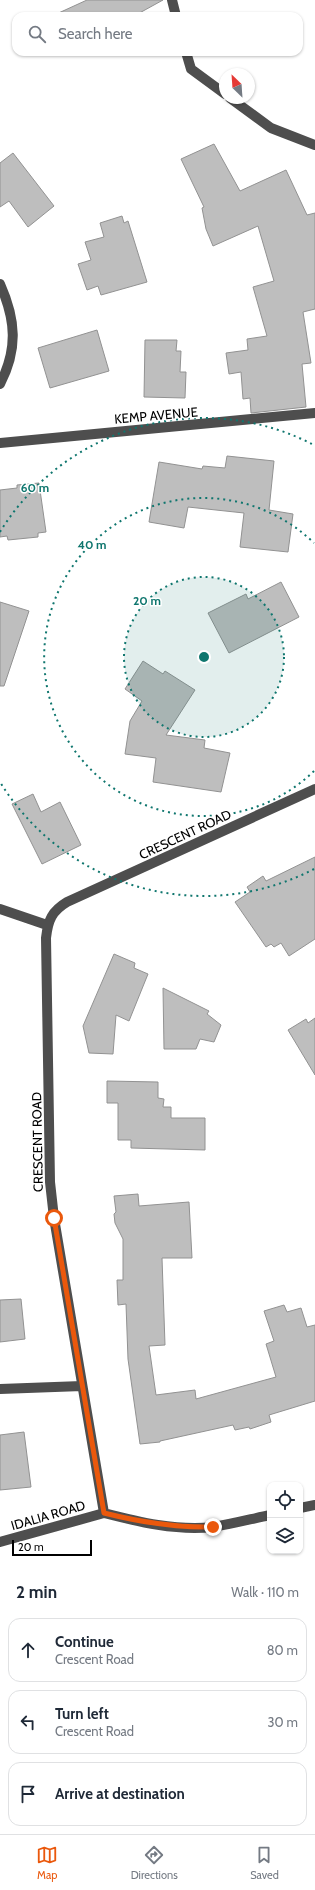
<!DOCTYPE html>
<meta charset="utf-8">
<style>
:root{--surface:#fff;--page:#f2f2f3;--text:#1f2937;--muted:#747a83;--line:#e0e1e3;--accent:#ea580c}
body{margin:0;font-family:Cabin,sans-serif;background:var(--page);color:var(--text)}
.controls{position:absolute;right:12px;bottom:12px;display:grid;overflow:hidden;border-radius:8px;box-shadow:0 1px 3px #0004}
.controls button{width:36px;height:36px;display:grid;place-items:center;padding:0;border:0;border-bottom:1px solid var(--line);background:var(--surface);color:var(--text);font:20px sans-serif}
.compass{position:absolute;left:219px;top:68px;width:36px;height:36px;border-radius:50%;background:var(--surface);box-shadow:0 1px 3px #0004;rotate:335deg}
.scale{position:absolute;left:12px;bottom:10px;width:80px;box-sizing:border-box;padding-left:4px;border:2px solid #000;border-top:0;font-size:11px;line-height:14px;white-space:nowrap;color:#000;-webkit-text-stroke:3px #fff;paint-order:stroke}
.stop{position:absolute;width:12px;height:12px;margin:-9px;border:3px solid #ea580c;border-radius:50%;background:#fff}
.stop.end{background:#ea580c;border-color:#fff;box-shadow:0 1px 4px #0008}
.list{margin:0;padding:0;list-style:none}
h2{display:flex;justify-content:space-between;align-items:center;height:52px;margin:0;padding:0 16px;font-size:17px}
h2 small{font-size:13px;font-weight:400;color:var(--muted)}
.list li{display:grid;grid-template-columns:26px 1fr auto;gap:12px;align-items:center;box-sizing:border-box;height:64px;margin:0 8px 8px;padding:0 8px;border:1px solid var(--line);border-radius:12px}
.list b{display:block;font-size:15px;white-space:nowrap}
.list p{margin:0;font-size:13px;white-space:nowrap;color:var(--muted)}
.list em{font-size:13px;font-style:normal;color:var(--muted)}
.icon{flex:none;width:22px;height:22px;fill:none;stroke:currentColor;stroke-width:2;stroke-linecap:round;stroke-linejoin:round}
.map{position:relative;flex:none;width:315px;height:1566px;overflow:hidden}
.search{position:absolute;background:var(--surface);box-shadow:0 1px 3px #0004;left:12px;right:12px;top:12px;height:44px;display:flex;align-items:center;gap:10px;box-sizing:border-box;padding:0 14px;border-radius:12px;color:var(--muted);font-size:15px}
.sheet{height:268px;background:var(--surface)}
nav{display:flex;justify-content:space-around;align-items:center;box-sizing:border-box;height:56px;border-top:1px solid var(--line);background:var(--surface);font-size:11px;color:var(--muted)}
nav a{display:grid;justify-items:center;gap:2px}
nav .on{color:var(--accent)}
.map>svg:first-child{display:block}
</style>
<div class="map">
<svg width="315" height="1566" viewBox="0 0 315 1566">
<rect width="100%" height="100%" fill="#fff"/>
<path fill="#bebebe" stroke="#929292" d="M 87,0 L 163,0 L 134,16 L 52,16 Z
M 214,144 L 240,191 L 286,170 L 307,215 L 315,213 L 315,309 L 303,312 L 311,363 L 302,364 L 306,407 L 251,413 L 250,398 L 243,399 L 241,372 L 229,374 L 226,353 L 248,350 L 247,339 L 267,336 L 253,287 L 274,281 L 258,226 L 213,246 L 206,229 L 202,208 L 204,207 L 181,159 Z
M 13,153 L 54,206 L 28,227 L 9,201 L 0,207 L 0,163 Z
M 122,216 L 124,223 L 128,221 L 147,282 L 101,295 L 98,286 L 87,290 L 78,264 L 91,260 L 85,242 L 104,237 L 100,223 Z
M 97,330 L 109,371 L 50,388 L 38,348 Z
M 145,340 L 177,340 L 176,351 L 181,351 L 180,372 L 186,372 L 185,398 L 144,397 Z
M 227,456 L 274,461 L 269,510 L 293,514 L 288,552 L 240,547 L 244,513 L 188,507 L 184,528 L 149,522 L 159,462 L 202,469 L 203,466 L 225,468 Z
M 39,483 L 46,532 L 38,533 L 38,537 L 8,540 L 7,536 L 0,537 L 0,490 L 17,488 L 17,485 Z
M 281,582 L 299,617 L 229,653 L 208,613 L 246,594 L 248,599 Z
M 0,602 L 29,611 L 4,686 L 0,686 Z
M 143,661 L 163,674 L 165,671 L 195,690 L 166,735 L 205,740 L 204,748 L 230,753 L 221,792 L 153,782 L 156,758 L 125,754 L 130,721 L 142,701 L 125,689 Z
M 33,794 L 41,812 L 60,802 L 81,845 L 42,864 L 12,804 Z
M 315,857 L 315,939 L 289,956 L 281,943 L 274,947 L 271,944 L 266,947 L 235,902 L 250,892 L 247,887 L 263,876 L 266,881 Z
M 114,954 L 135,963 L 134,968 L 148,974 L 129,1021 L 116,1015 L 113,1054 L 89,1053 L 83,1026 Z
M 163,988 L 209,1011 L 207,1014 L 221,1025 L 214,1042 L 200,1039 L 196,1049 L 164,1049 Z
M 315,1018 L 315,1075 L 288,1030 L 306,1019 L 308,1023 Z
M 107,1081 L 158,1082 L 158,1098 L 164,1099 L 163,1107 L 171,1107 L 171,1118 L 205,1118 L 205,1150 L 131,1148 L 131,1140 L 118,1140 L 118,1103 L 107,1103 Z
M 138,1194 L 139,1206 L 189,1202 L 192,1258 L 162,1258 L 165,1345 L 149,1346 L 156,1395 L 195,1390 L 196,1399 L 276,1377 L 266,1344 L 274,1341 L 264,1311 L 284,1305 L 287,1312 L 301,1308 L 307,1327 L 315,1325 L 315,1401 L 269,1415 L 271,1422 L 250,1429 L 249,1427 L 235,1430 L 233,1425 L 160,1441 L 160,1442 L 140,1444 L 128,1359 L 126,1304 L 118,1305 L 117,1280 L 123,1280 L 123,1239 L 115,1223 L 114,1214 L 116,1212 L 114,1196 Z
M 21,1299 L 25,1339 L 0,1342 L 0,1300 Z
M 24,1432 L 31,1487 L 0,1490 L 0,1435 Z"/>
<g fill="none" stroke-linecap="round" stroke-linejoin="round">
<path stroke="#4e4e4e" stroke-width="10" d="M 172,0 L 176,16
M 186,52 L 191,69 L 225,94
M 230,98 L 271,128 L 315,145
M 0,284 C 16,320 18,349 0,384
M 0,443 L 315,413
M 0,909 L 47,925
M 0,1389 L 82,1386
M 300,1508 L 315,1505
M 270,1515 C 251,1519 232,1524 213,1527 C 176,1531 139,1522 104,1513 L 54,1218 L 50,1182 L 46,938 C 48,920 52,911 67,902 L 315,789
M 0,1542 L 104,1513"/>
</g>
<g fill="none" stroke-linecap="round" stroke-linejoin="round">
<path stroke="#ea580c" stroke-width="5" d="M 54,1218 L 104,1513 C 140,1522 175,1528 213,1527"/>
</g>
<circle cx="204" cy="657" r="80" fill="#0f766e" fill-opacity=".12"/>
<g fill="none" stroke="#0f766e" stroke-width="2" stroke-dasharray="2 4">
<circle cx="204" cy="657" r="80"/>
<path d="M314 771A159 159 0 1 1 314 543"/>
<path d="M314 869A239 239 0 0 1 0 782M0 532A239 239 0 0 1 314 445"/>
</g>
<g text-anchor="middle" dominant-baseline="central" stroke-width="3" stroke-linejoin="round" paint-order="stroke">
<g font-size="13" fill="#000" stroke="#fff">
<text transform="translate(156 415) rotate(-5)">KEMP AVENUE</text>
<text transform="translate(185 834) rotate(-25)">CRESCENT ROAD</text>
<text transform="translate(37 1142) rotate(-91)">CRESCENT ROAD</text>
<text transform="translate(48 1515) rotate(-16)">IDALIA ROAD</text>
</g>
</g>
<circle cx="204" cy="657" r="6" fill="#0f766e" stroke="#fff" stroke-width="2"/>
<g font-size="12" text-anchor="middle" font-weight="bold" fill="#0f766e" stroke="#fff" stroke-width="3" stroke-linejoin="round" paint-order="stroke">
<text x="35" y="492">60 m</text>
<text x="92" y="549">40 m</text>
<text x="147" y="605">20 m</text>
</g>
</svg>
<div class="controls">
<button><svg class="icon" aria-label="locate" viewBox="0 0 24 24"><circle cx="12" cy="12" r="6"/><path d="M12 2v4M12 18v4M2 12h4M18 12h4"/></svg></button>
<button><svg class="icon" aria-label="layers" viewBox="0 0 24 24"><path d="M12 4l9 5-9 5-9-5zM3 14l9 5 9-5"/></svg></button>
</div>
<svg class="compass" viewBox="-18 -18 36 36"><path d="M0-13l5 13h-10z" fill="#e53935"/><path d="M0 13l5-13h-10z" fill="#747a83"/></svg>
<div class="scale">20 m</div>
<div class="stop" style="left:54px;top:1218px"></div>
<div class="stop end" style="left:213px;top:1527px"></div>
<div class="search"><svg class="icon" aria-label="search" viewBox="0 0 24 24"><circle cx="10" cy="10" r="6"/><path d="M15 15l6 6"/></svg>Search here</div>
</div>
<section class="sheet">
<h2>2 min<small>Walk · 110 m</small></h2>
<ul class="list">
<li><svg class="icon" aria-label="ahead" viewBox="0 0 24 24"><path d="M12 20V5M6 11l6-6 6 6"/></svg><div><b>Continue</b><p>Crescent Road</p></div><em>80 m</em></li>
<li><svg class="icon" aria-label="left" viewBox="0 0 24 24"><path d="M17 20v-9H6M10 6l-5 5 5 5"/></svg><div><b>Turn left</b><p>Crescent Road</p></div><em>30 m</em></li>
<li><svg class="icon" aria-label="arrive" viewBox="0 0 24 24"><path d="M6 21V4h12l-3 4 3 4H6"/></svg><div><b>Arrive at destination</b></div></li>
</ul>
</section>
<nav>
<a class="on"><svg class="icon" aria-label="map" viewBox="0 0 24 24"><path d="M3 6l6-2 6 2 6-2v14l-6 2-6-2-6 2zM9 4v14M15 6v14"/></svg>Map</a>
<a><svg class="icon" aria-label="directions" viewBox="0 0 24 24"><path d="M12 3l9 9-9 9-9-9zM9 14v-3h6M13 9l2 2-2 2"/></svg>Directions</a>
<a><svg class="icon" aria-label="saved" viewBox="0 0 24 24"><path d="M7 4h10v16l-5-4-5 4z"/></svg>Saved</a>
</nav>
